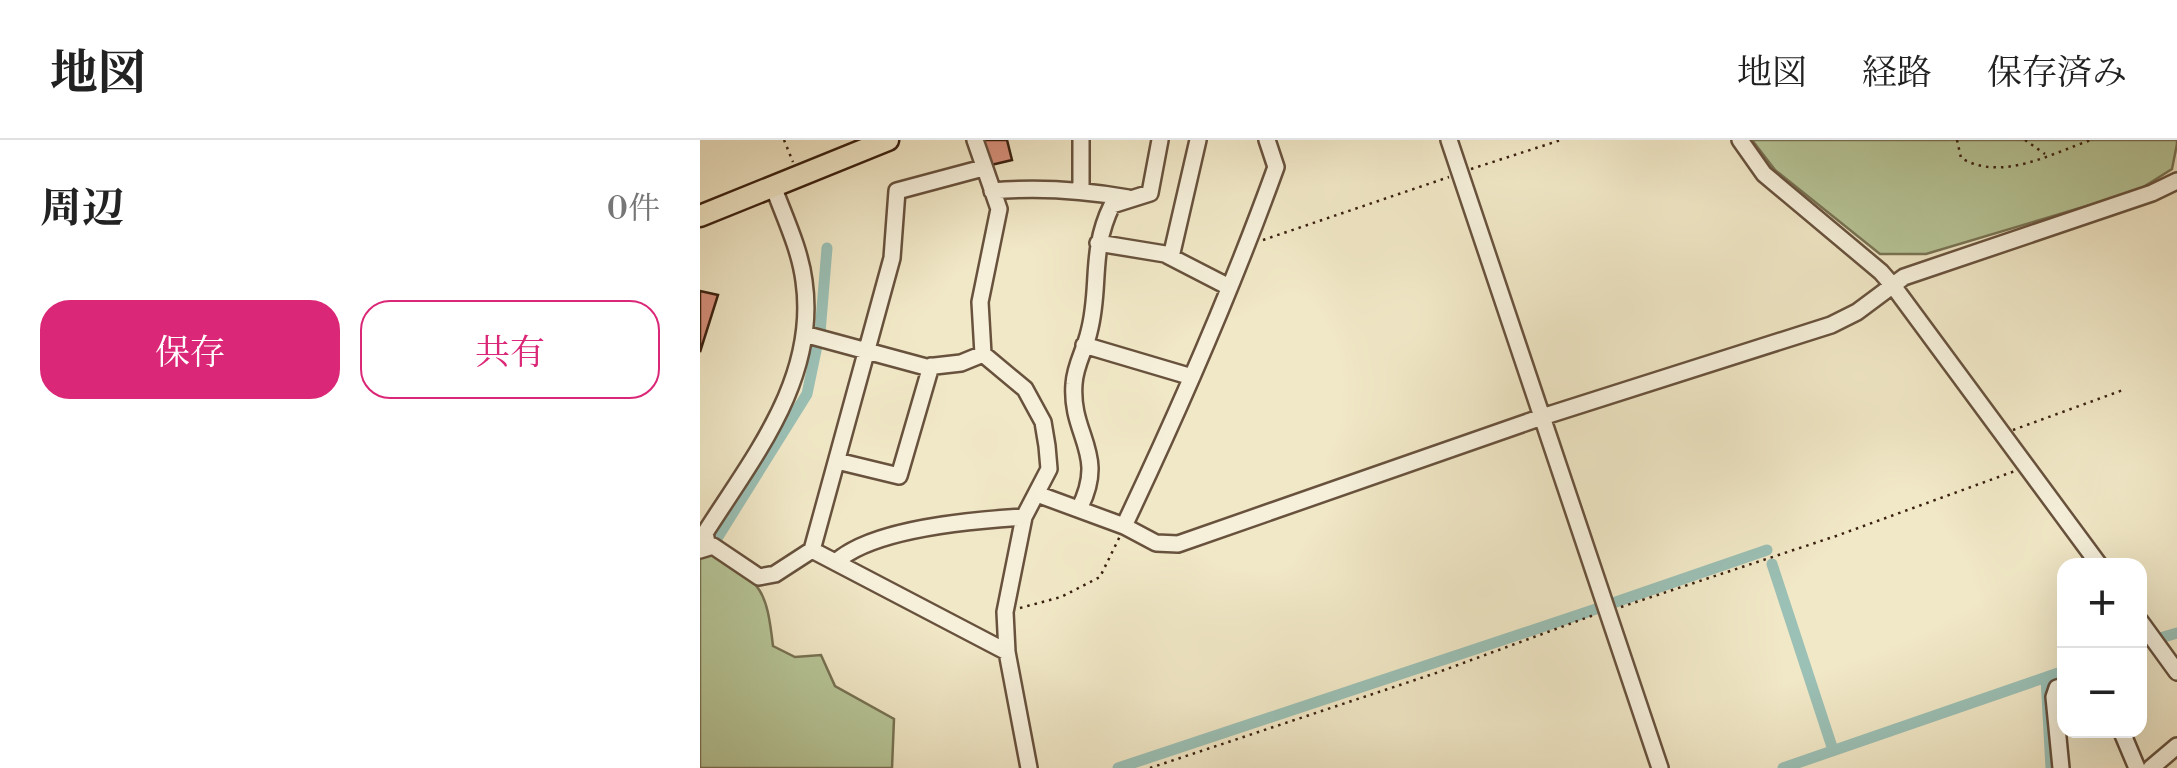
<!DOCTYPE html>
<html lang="ja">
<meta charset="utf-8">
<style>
:root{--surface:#fff;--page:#f2f2f2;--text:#222;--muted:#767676;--line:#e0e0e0;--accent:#db2777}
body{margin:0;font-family:"Libre Bodoni","Noto Serif JP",serif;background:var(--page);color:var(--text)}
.controls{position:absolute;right:30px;bottom:30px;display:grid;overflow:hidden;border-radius:20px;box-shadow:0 10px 40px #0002}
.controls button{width:90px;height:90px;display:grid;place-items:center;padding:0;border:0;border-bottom:2px solid var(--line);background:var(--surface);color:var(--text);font:50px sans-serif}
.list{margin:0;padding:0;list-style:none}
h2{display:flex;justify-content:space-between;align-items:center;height:130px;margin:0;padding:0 40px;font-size:42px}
h2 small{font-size:32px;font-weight:400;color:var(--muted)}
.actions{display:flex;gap:20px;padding:30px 40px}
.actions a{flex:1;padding:22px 0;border:2px solid var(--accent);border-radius:30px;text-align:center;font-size:35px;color:var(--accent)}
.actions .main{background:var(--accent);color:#fff}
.map{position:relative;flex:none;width:1477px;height:628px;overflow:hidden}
header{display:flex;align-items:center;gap:60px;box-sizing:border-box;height:140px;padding:0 50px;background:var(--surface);border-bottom:2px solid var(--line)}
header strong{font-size:48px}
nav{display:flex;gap:55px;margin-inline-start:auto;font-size:35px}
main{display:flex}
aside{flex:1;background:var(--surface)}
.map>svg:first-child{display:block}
</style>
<header>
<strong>地図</strong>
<nav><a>地図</a><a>経路</a><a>保存済み</a></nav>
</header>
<main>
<aside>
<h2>周辺<small>0件</small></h2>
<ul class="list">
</ul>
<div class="actions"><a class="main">保存</a><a>共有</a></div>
</aside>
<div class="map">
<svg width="1477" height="628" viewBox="0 0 1477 628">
<rect width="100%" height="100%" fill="#f1e8c7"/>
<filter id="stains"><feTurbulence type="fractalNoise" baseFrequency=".002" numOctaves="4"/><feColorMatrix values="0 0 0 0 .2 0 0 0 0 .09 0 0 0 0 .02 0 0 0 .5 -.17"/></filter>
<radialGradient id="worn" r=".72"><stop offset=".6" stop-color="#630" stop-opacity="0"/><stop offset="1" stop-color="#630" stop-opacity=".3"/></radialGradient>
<path fill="#b7c698" stroke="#787354" stroke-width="2.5" d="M 1052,0 L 1477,0 L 1477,4 L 1472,29 L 1437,51 L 1226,114 L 1180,114 L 1075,30 Z
M 12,412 C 61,445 66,445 73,506 L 95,517 L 121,515 L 135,546 L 194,579 L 192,628 L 0,628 L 0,415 Z"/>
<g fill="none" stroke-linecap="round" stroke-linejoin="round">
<path stroke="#9bc0b5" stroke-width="11" d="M 120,193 L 127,108
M 16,400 L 107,254 L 117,206
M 1072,424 L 1133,610
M 913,463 L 1067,410
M 1440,504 L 1477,493
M 1346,538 L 1351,628
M 418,628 L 899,468
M 1083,628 L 1364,531"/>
</g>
<path fill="#d7907b" stroke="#3a200f" stroke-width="2.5" d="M 282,0 L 307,0 L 312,20 L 287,26 Z
M 0,151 L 18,155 L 0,212 Z"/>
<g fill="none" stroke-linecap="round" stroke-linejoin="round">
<defs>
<path id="minor" d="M 275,0 L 299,69 L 280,162 L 283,214 L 325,249 L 343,282 L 347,306 L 349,329 L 324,377 L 305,472 L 307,512 L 329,628
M 749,0 L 960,628
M 1040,0 L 1064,34 L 1181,132 L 1194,147 L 1400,426
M 292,51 C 338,47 383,50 428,58
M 381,51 L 381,0
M 398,103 L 465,114 L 529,147
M 471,117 L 498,0
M 104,194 L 226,227 L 261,223 L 283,214
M 384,205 L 492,237
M 137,321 L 199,336 L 231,226
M 337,354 L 424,386 L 456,403 L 478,404 L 842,277 L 1131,185 L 1157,172 L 1204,137 L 1452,53 L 1477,41
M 379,369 C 408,313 370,296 374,244 C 375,225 385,210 389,192 C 401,147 389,112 412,65 L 450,53 L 460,0
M 424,386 C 480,268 532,149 576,27 L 567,0
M 8,407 L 5,393 C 54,316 118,238 104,141 C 100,109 84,76 73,46
M 0,410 L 13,406 L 59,437 L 75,434 L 112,410 L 192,118 L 197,51 L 283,28
M 112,410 L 307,512
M 136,422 C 173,388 274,380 324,377
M 1440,481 L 1477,532
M 1421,590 L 1437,628
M 1361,628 L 1354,557 L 1357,548 L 1364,546
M 1451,628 L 1477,606"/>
<path id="major" d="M 0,76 L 188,0"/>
</defs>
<use href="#minor" stroke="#68523d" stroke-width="20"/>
<use href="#major" stroke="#3a200f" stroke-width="25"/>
<path stroke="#3a200f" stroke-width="2.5" stroke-dasharray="2.5 5" stroke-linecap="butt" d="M 84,0 L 93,22
M 1257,0 L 1261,18 C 1302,42 1350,14 1391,0
M 1325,0 L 1345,14
M 771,29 L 861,0
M 563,100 L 749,37
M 1313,290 L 1423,250
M 921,467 L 1136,396 L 1315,331
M 320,468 L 361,457 L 400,437 L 420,396
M 450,628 L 736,533 L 894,475"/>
<use href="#minor" stroke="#f6f0db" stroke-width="15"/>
<use href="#major" stroke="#f1e8c7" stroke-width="20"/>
</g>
<rect width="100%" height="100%" filter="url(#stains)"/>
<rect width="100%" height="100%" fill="url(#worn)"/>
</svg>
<div class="controls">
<button>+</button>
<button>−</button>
</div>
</div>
</main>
